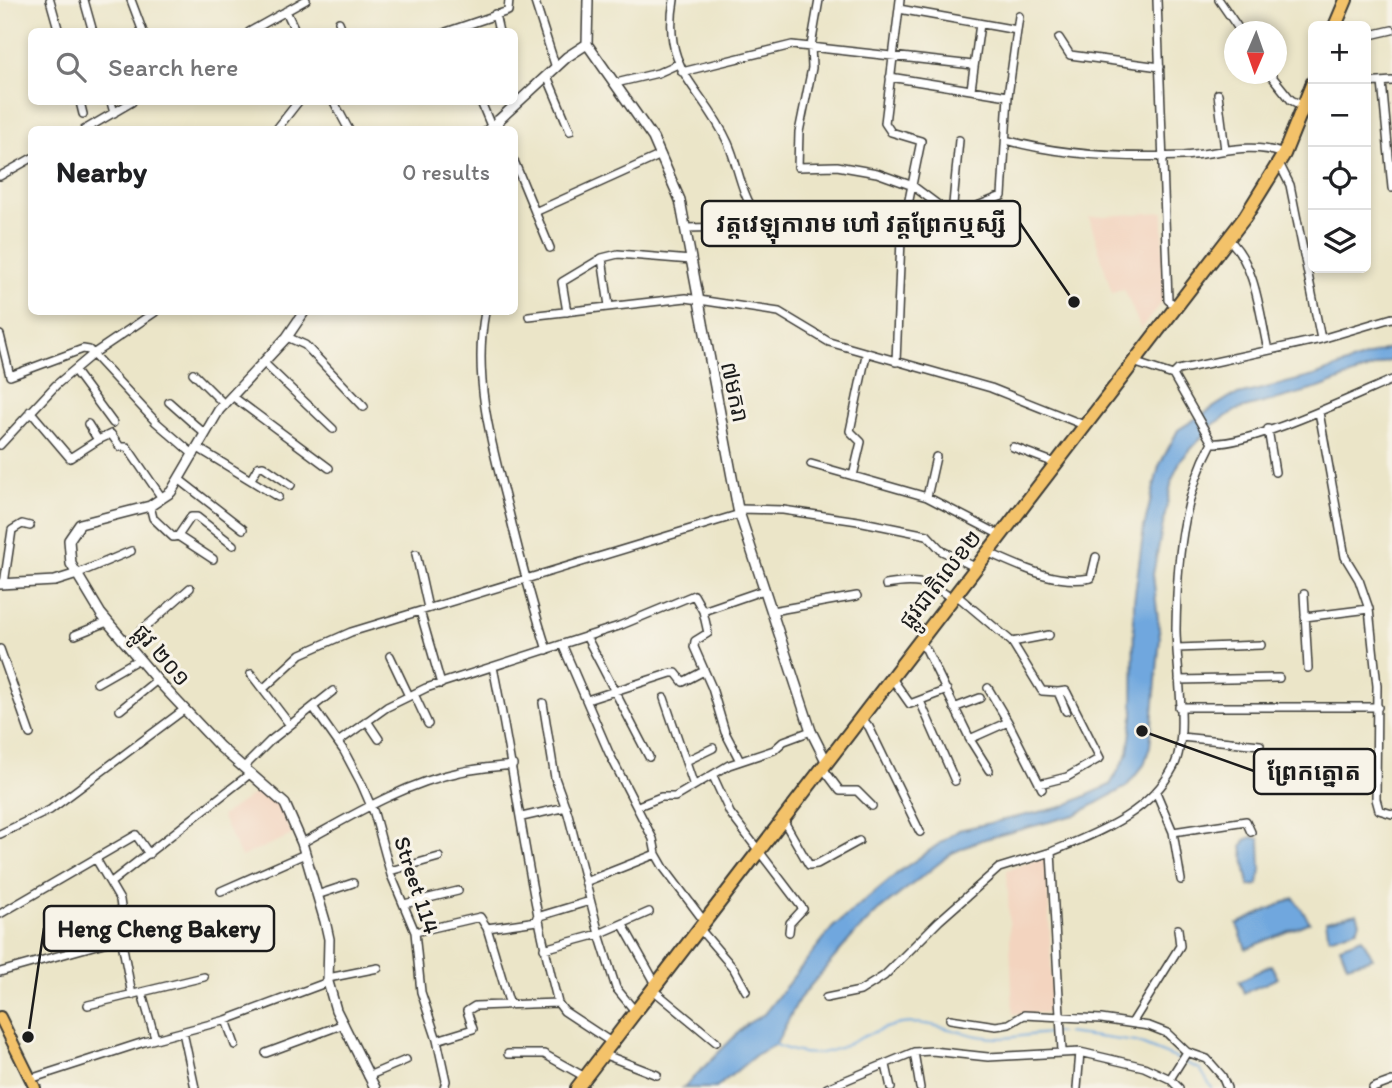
<!DOCTYPE html>
<meta charset="utf-8">
<style>
:root{--surface:#fff;--page:#f2f2f2;--text:#202124;--muted:#757577;--line:#e0e0e0}
body{margin:0;font-family:Itim,"Noto Sans Khmer",sans-serif;background:var(--page);color:var(--text)}
.controls{position:absolute;right:21px;top:21px;display:grid;overflow:hidden;border-radius:10px;box-shadow:0 4px 10px #0003}
.controls button{width:63px;height:63px;display:grid;place-items:center;padding:0;border:0;border-bottom:2px solid var(--line);background:var(--surface);color:var(--text);font:35px sans-serif}
.compass{position:absolute;left:1224px;top:21px;width:63px;height:63px;border-radius:50%;background:var(--surface);box-shadow:0 4px 10px #0003;rotate:182deg}
.list{margin:0;padding:0;list-style:none}
h2{display:flex;justify-content:space-between;align-items:center;height:91px;margin:0;padding:0 28px;font-size:30px}
h2 small{font-size:23px;font-weight:400;color:var(--muted)}
.icon{flex:none;width:38px;height:38px;fill:none;stroke:currentColor;stroke-width:2;stroke-linecap:round;stroke-linejoin:round}
.map{position:relative;flex:none;width:1392px;height:1088px;overflow:hidden}
.search{position:absolute;background:var(--surface);box-shadow:0 4px 10px #0003;left:28px;top:28px;width:490px;height:77px;display:flex;align-items:center;gap:18px;box-sizing:border-box;padding:0 24px;border-radius:10px;color:var(--muted);font-size:26px}
.panel{position:absolute;background:var(--surface);box-shadow:0 4px 10px #0003;left:28px;top:126px;width:490px;height:189px;border-radius:10px}
.map>svg:first-child{display:block}
</style>
<div class="map">
<svg width="1392" height="1088" viewBox="0 0 1392 1088">
<rect width="100%" height="100%" fill="#f7f3e8"/>
<filter id="ink" filterUnits="userSpaceOnUse"><feTurbulence type="fractalNoise" baseFrequency=".0143" numOctaves="2"/><feDisplacementMap in="SourceGraphic" scale="14" xChannelSelector="R" yChannelSelector="G"/><feConvolveMatrix kernelMatrix="1 2 1 2 8 2 1 2 1" color-interpolation-filters="sRGB"/></filter>
<filter id="wash" filterUnits="userSpaceOnUse"><feTurbulence type="fractalNoise" baseFrequency=".00686" numOctaves="4" result="noise"/><feDisplacementMap in="SourceGraphic" scale="28" xChannelSelector="R" yChannelSelector="G"/><feGaussianBlur stdDeviation="1.57" result="paint"/><feColorMatrix in="noise" values="0 0 0 0 0 0 0 0 0 0 0 0 0 0 0 0 0 1.4 0 .05"/><feComposite in="paint" operator="in"/></filter>
<g filter="url(#wash)">
<rect width="100%" height="100%" fill="#ebe5c8"/>
<path fill="#f3d4bf" d="M 1163,212 L 1164,299 L 1141,329 L 1124,289 L 1112,293 L 1089,217 Z
M 261,789 L 280,806 L 292,835 L 241,857 L 221,816 Z
M 1042,858 L 1047,861 L 1053,1011 L 1051,1013 L 1013,1014 L 1007,870 Z"/>
<path fill="#6fa7de" stroke="#46627d" stroke-width="2" d="M 1392,347 L 1392,360 L 1319,388 L 1237,410 L 1214,424 L 1180,461 L 1172,480 L 1153,574 L 1160,638 L 1150,746 L 1144,765 L 1126,787 L 1075,815 L 981,840 L 952,853 L 877,912 L 851,938 L 799,999 L 776,1044 L 757,1054 L 716,1088 L 683,1088 L 747,1024 L 764,1014 L 833,927 L 900,871 L 959,830 L 1062,807 L 1110,785 L 1128,753 L 1133,717 L 1134,601 L 1144,527 L 1159,466 L 1178,430 L 1230,397 L 1314,376 Z
M 1252,837 L 1260,839 L 1261,870 L 1258,885 L 1249,886 L 1242,847 L 1245,840 Z
M 1294,898 L 1310,922 L 1246,949 L 1237,924 Z
M 1357,913 L 1360,922 L 1357,929 L 1329,938 L 1326,921 Z
M 1362,938 L 1373,958 L 1347,965 L 1340,946 Z
M 1271,965 L 1278,978 L 1244,993 L 1239,981 Z"/>
<g fill="none" stroke-linecap="round" stroke-linejoin="round">
<path stroke="#6fa7de" stroke-width="2" d="M 1066,1033 L 1136,1042 L 1178,1059
M 774,1044 C 833,1071 847,1034 901,1024 C 934,1019 968,1039 1001,1038 C 1021,1037 1040,1032 1060,1033
M 1183,1062 L 1200,1069 L 1212,1088"/>
</g>
</g>
<g filter="url(#ink)">
<g fill="none" stroke-linecap="round" stroke-linejoin="round">
<defs>
<path id="minor" d="M 50,0 L 59,32
M 84,0 L 93,32
M 131,0 L 143,32
M 674,0 C 661,72 703,87 728,143 C 738,165 741,194 756,214 L 808,218 L 901,239
M 819,0 L 811,46 L 812,68 L 799,132 L 798,167 L 837,166 L 877,173 L 913,186 L 949,213 L 963,212 L 1002,196 L 1008,96 L 1019,16
M 1157,0 L 1168,300 L 1176,306
M 1219,0 L 1241,32
M 535,2 L 556,68
M 899,9 L 1017,30
M 286,11 L 296,32
M 495,14 L 499,32
M 339,22 L 343,32
M 249,32 L 306,0
M 446,32 L 508,11 L 509,0
M 1366,36 L 1392,30
M 1059,38 L 1070,55 L 1160,67
M 682,72 L 792,45 L 973,65
M 1270,74 L 1291,100 L 1303,106
M 547,76 L 570,131
M 890,77 L 1008,96
M 1382,82 L 1392,188
M 616,83 L 658,73 L 678,64
M 1366,83 L 1392,81
M 971,89 L 980,24
M 1218,94 L 1225,150
M 80,102 L 83,114
M 111,102 L 114,113
M 334,102 L 349,130
M 481,102 L 491,126
M 497,120 L 502,130
M 84,130 L 132,102
M 276,130 L 298,102
M 1006,140 C 1062,156 1124,158 1183,156 C 1217,154 1250,141 1284,154
M 514,161 L 550,248
M 1279,163 L 1290,185 L 1321,339
M 0,176 L 32,158
M 535,212 L 661,155
M 955,214 L 953,204 L 959,140
M 685,228 L 737,227
M 1228,239 C 1256,263 1260,316 1268,350
M 609,306 L 602,258 L 618,254 L 691,260
M 485,312 C 472,381 493,449 510,516 C 521,561 533,606 547,650
M 567,312 L 562,282 L 602,258
M 529,316 L 686,298 L 779,312 L 829,342 L 991,388 L 1084,425
M 0,335 L 10,376 L 83,349 L 89,350 L 156,422 L 194,455
M 287,337 L 305,345 L 364,407
M 896,362 L 901,239 L 921,141 L 891,132 L 885,123 L 900,0
M 264,363 L 333,429
M 74,370 L 113,423
M 193,373 L 225,405
M 1173,375 L 1178,370 L 1321,339 L 1392,318
M 232,396 L 329,468
M 169,402 L 205,434
M 30,411 L 70,458 L 98,440
M 1319,412 L 1345,557 L 1359,580 L 1369,609 L 1377,686 L 1376,799 L 1379,810 L 1392,814
M 88,424 L 98,440 L 111,434 L 120,447 L 127,447 L 162,498
M 1268,429 L 1275,472
M 1212,443 C 1249,446 1354,396 1392,380
M 0,445 L 56,385 L 93,354 L 155,312
M 1013,447 L 1055,463
M 198,448 L 278,497
M 811,464 L 927,497 L 1000,535
M 853,476 L 861,442 L 850,431 L 866,355
M 251,479 L 258,467 L 263,466 L 291,485
M 180,480 L 243,529
M 927,497 L 936,457
M 150,506 L 153,518 L 173,537 L 178,536 L 213,559
M 738,509 L 783,510 L 858,521 L 927,535 L 942,551 L 975,567
M 178,536 L 191,517 L 197,517 L 233,545
M 987,552 C 1019,566 1055,585 1091,578 L 1096,557
M 416,554 L 428,608
M 74,575 L 131,551
M 4,584 L 12,530 L 22,524 L 30,526
M 886,585 C 912,580 929,581 951,598
M 955,594 L 1012,642 L 1042,691 L 1058,692 L 1066,711
M 1304,594 L 1308,668
M 420,611 L 441,684
M 703,611 L 764,590
M 772,611 L 857,596
M 1305,617 L 1369,609
M 75,635 L 107,622
M 586,636 L 649,757
M 918,642 L 926,649 L 969,737 L 972,738 L 1008,722 L 1042,789
M 1012,642 L 1049,635
M 126,644 L 190,588
M 562,644 L 609,753 L 653,839 L 656,854 L 664,868 L 704,921
M 1177,648 L 1261,645
M 0,649 L 30,734
M 390,656 L 409,696
M 493,667 C 516,779 529,893 558,1003 L 564,1011 L 611,1042
M 251,674 L 290,725
M 891,677 L 910,704 L 947,690
M 1179,680 L 1279,678
M 97,683 L 139,659
M 988,688 L 1008,722
M 263,689 L 301,654 L 351,632 L 740,514
M 414,694 L 428,724
M 664,698 L 693,783
M 587,700 L 671,673 L 676,673 L 683,682 L 704,671
M 920,701 L 955,781
M 543,703 L 555,778 L 568,814 L 599,934 L 616,988 L 635,1011
M 313,707 L 344,751 L 361,783 L 374,813 L 391,875 L 415,932 L 421,992 L 437,1040 L 446,1081 L 444,1088
M 1179,707 L 1378,707
M 954,708 L 980,698
M 120,710 L 157,680
M 860,716 L 869,727 L 920,832
M 367,721 L 379,739
M 1181,737 L 1260,745
M 969,738 L 989,770
M 338,742 L 387,707 L 426,688 L 619,626 L 694,595 L 703,611 L 708,633 L 695,641 L 694,647 L 712,688 L 725,732 L 740,761
M 686,761 L 713,748
M 244,767 L 270,741 L 333,691
M 822,767 L 840,791 L 857,791 L 872,806
M 713,776 L 730,813 L 803,909 L 790,923 L 789,932
M 1039,784 L 1067,777 L 1100,758 L 1066,691 L 1058,692
M 1156,792 L 1173,832 L 1181,880
M 638,806 L 661,797 L 675,797 L 729,765 L 774,750 L 784,741 L 811,731
M 522,817 L 566,807
M 782,818 L 809,865 L 817,864 L 859,841
M 1173,832 L 1246,821 L 1251,832
M 0,834 L 50,810 L 185,709
M 302,843 C 351,816 405,783 460,772 C 477,768 496,767 513,765
M 96,859 L 120,900 L 125,935
M 390,871 L 439,857
M 585,882 L 656,854
M 110,883 L 251,773
M 221,891 L 305,854
M 317,895 L 353,883
M 404,904 L 458,891
M 0,914 L 136,835 L 149,854
M 537,917 L 590,901
M 623,925 L 656,984
M 487,928 L 537,921
M 699,928 L 734,969 L 746,991
M 415,932 L 480,917 L 487,928 L 509,1002
M 121,937 L 132,995
M 544,949 L 599,934 L 649,912
M 0,972 L 197,917
M 328,978 L 378,968
M 652,989 L 716,1042
M 142,993 L 155,1038
M 826,998 L 860,991 L 884,976 L 939,921 L 999,868 L 1051,852
M 88,1005 L 204,977
M 950,1019 L 996,1026 L 1009,1024 L 1024,1015 L 1101,1019 L 1149,1026 L 1167,1033 L 1187,1052 L 1207,1059 L 1222,1076 L 1227,1088
M 226,1020 L 235,1045
M 1132,1023 L 1180,946 L 1178,929
M 183,1032 L 195,1088
M 437,1040 L 473,1029 L 467,1011 L 475,1006 L 558,1003
M 1062,1051 L 1051,852 C 1099,832 1149,814 1174,766 C 1189,737 1176,664 1176,629 C 1177,565 1181,500 1212,443 L 1173,375 L 1133,362
M 914,1052 L 920,1088
M 266,1053 L 344,1024
M 508,1054 L 544,1054 L 585,1077
M 603,1054 L 657,1075
M 886,1065 L 891,1088
M 368,1076 L 406,1060
M 30,1079 L 144,1042 L 226,1020 L 328,982
M 1170,1079 L 1187,1052
M 827,1088 L 914,1052 L 932,1051 L 988,1057 L 1080,1052 L 1144,1067 L 1170,1079 L 1179,1088
M 1077,1088 L 1080,1052
M 1373,1088 L 1392,1081"/>
<path id="tertiary" d="M 587,44 L 653,138 L 680,200 L 738,509 L 811,731 L 826,761
M 488,130 L 567,57 L 587,44 L 588,0
M 304,312 L 287,337 L 219,410 L 171,492 L 150,506 L 80,524 L 69,540 L 71,564 L 101,614 L 157,680 L 220,747 L 285,804 L 302,843 L 325,921 L 329,939 L 328,982 L 336,1010 L 375,1088
M 0,584 L 55,581 L 74,575"/>
<path id="primary" d="M 0,1017 L 35,1088"/>
<path id="trunk" d="M 1335,26 L 1346,0
M 577,1088 L 1245,217 L 1284,154 L 1313,82"/>
</defs>
<use href="#minor" stroke="#3b3a36" stroke-width="10"/>
<use href="#tertiary" stroke="#3b3a36" stroke-width="12"/>
<use href="#primary" stroke="#3b3a36" stroke-width="14"/>
<use href="#trunk" stroke="#3b3a36" stroke-width="16"/>
<use href="#minor" stroke="#fff" stroke-width="7"/>
<use href="#tertiary" stroke="#fff" stroke-width="9"/>
<use href="#primary" stroke="#f3c26a" stroke-width="10"/>
<use href="#trunk" stroke="#f3c26a" stroke-width="12"/>
</g>
</g>
<g text-anchor="middle" dominant-baseline="central" stroke-width="6" stroke-linejoin="round" paint-order="stroke">
<g font-size="23" fill="#1c1c1c" stroke="#f7f3e8">
<text transform="translate(735 392) rotate(78)">៧មករា</text>
<text transform="translate(940 579) rotate(-52)">ផ្លូវជាតិលេខ២</text>
<text transform="translate(162 655) rotate(49)">ផ្លូវ ២០១</text>
<text transform="translate(417 885) rotate(72)">Street 114</text>
</g>
</g>
<path fill="none" stroke="#1c1c1c" stroke-width="2.5" d="M1074 302L1020 223M1142 731L1254 771M28 1037L44 928"/>
<g fill="#1c1c1c" stroke="#f7f3e8" stroke-width="2.5">
<circle cx="1074" cy="302" r="7"/>
<circle cx="1142" cy="731" r="7"/>
<circle cx="28" cy="1037" r="7"/>
</g>
<g fill="#f7f3e8" stroke="#1c1c1c" stroke-width="2.5">
<rect x="702" y="201" width="318" height="45" rx="7"/>
<rect x="1254" y="749" width="121" height="45" rx="7"/>
<rect x="44" y="906" width="230" height="45" rx="7"/>
</g>
<g font-size="24" text-anchor="middle" font-weight="bold" fill="#1c1c1c">
<text x="861" y="232">វត្តវេឡុការាម ហៅ វត្តព្រែកឬស្សី</text>
<text x="1314" y="780">ព្រែកត្នោត</text>
<text x="159" y="937">Heng Cheng Bakery</text>
</g>
</svg>
<div class="controls">
<button>+</button>
<button>−</button>
<button><svg class="icon" aria-label="locate" viewBox="0 0 24 24"><circle cx="12" cy="12" r="6"/><path d="M12 2v4M12 18v4M2 12h4M18 12h4"/></svg></button>
<button><svg class="icon" aria-label="layers" viewBox="0 0 24 24"><path d="M12 4l9 5-9 5-9-5zM3 14l9 5 9-5"/></svg></button>
</div>
<svg class="compass" viewBox="-18 -18 36 36"><path d="M0-13l5 13h-10z" fill="#e53935"/><path d="M0 13l5-13h-10z" fill="#757577"/></svg>
<div class="search"><svg class="icon" aria-label="search" viewBox="0 0 24 24"><circle cx="10" cy="10" r="6"/><path d="M15 15l6 6"/></svg>Search here</div>
<section class="panel">
<h2>Nearby<small>0 results</small></h2>
<ul class="list">
</ul>
</section>
</div>
